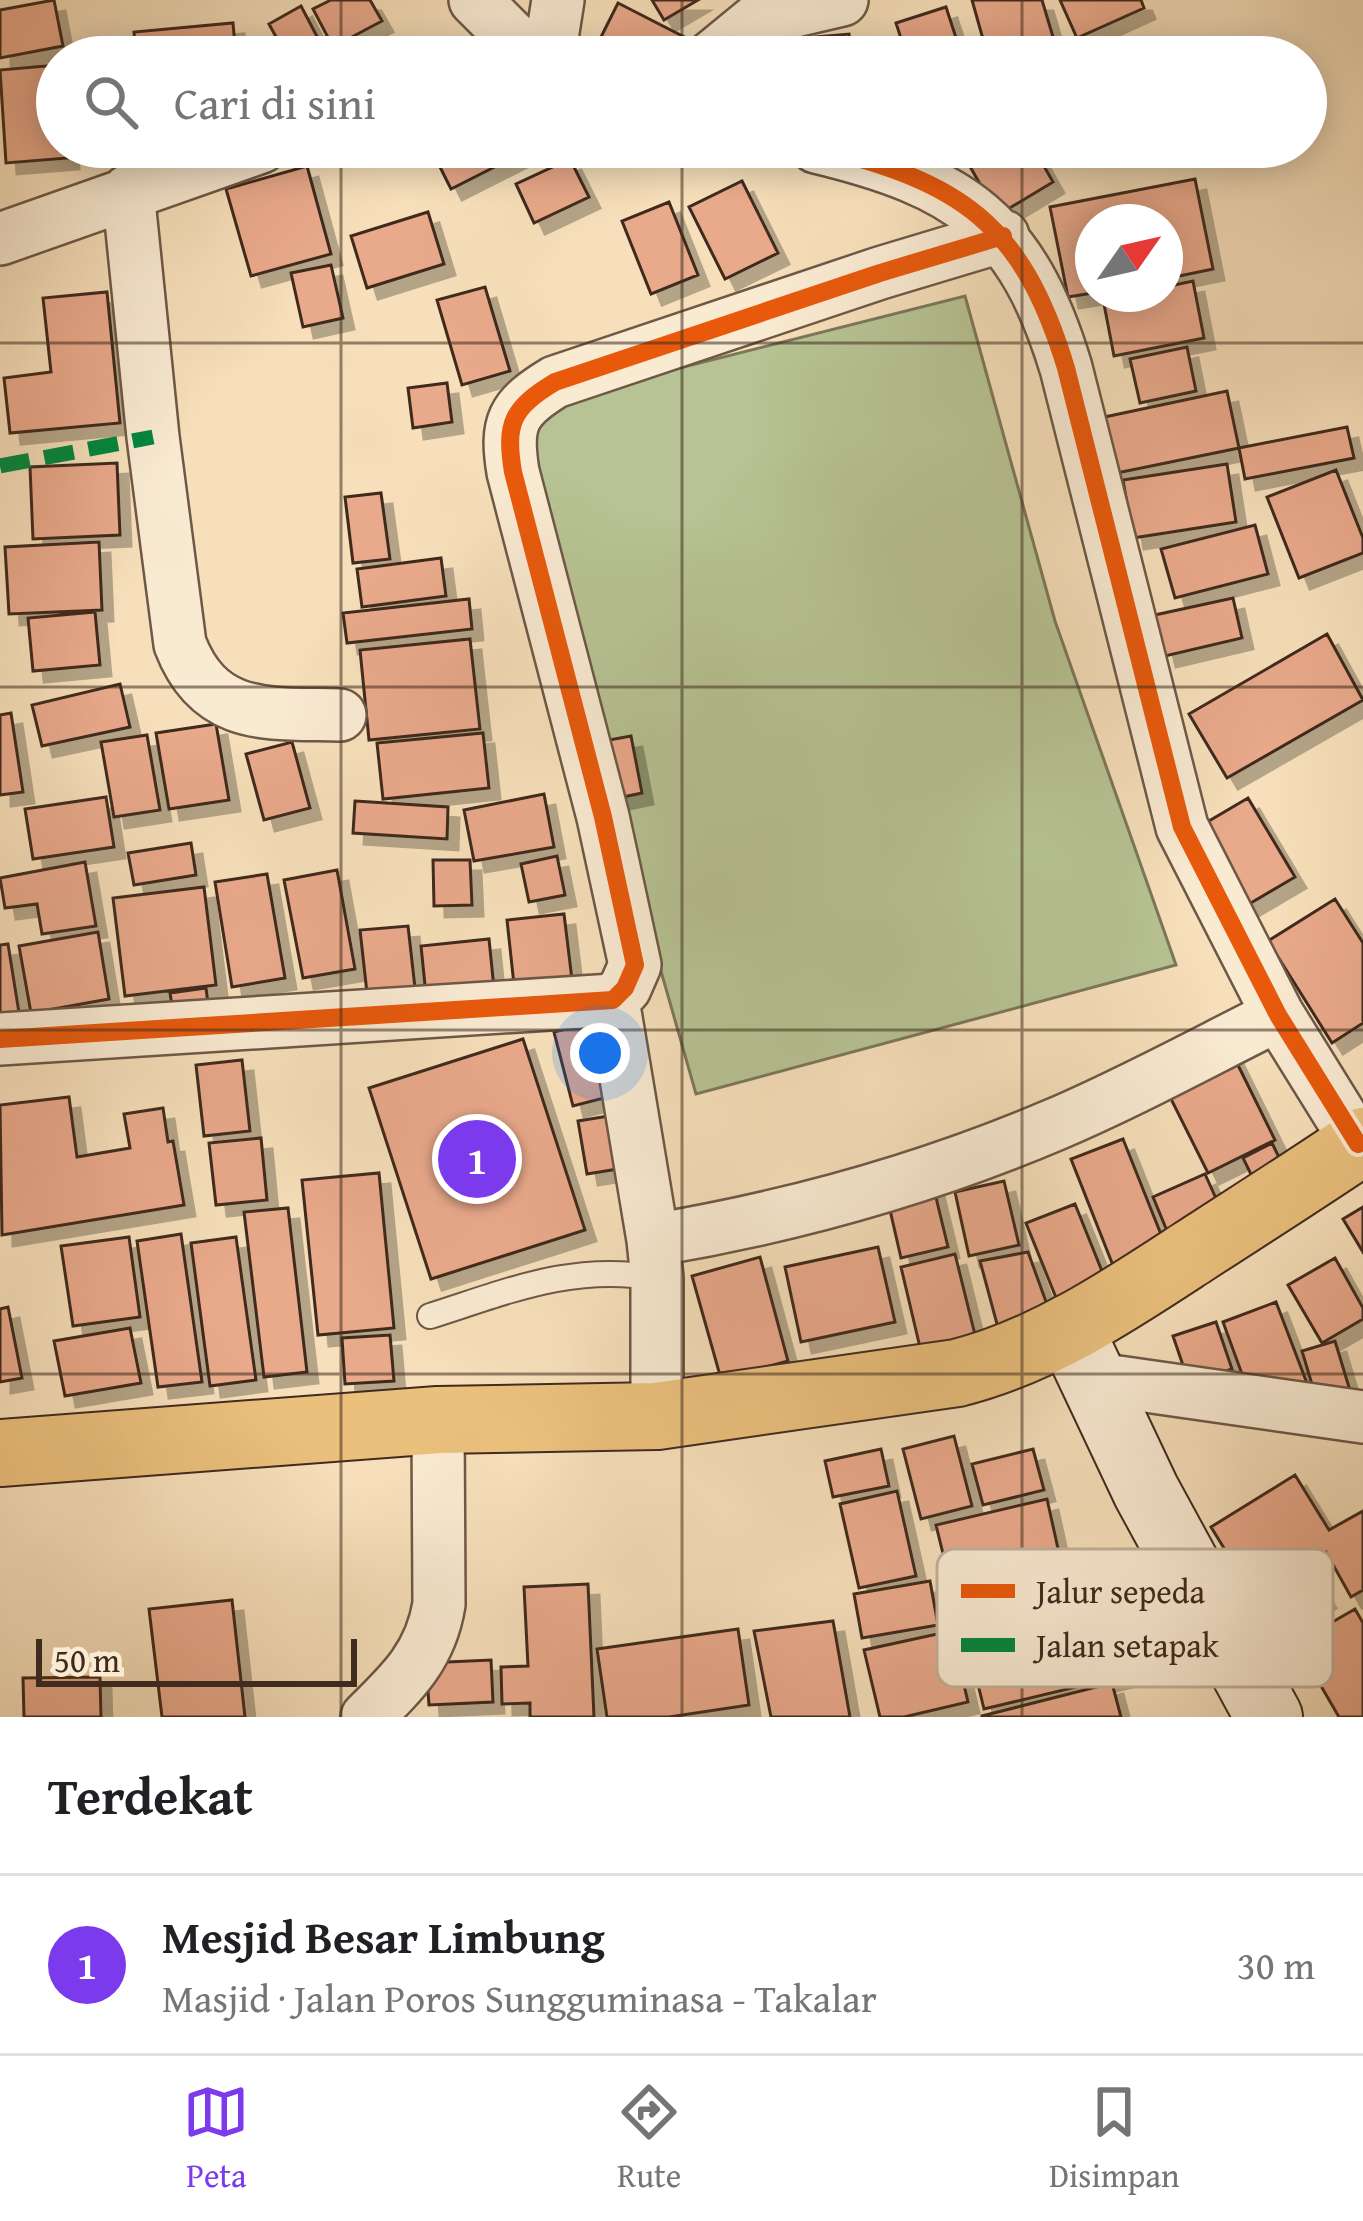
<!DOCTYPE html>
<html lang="id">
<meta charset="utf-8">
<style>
:root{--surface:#fff;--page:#f6f6f6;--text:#202124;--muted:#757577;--line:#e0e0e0;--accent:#7c3aed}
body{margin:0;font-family:"Gentium Book Plus",serif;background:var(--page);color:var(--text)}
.compass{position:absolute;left:1075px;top:204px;width:108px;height:108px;border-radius:50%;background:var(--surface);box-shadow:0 6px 30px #0003;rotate:56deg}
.scale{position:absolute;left:36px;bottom:30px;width:321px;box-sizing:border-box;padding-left:12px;border:6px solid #402b1f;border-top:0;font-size:33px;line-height:42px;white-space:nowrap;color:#402b1f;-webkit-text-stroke:9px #f9ead2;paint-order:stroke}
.you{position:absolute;left:600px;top:1053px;width:42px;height:42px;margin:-30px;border:9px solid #fff;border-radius:50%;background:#1a73e8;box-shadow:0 0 0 18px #1a73e833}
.badge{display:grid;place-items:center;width:78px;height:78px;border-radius:50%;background:var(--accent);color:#fff;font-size:39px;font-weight:700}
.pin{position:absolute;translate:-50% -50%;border:6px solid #fff;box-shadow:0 3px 12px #0006}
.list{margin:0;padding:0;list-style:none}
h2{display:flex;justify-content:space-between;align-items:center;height:156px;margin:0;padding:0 48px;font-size:51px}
h2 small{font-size:39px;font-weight:400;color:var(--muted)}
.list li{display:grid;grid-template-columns:78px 1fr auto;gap:36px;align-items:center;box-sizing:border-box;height:180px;padding:0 48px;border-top:3px solid var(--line)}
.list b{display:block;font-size:45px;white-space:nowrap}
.list p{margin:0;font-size:39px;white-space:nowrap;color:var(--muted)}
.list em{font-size:39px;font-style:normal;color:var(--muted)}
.icon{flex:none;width:66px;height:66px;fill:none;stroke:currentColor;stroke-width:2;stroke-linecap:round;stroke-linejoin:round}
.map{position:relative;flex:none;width:1363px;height:1717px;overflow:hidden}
.search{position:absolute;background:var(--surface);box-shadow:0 6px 30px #0003;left:36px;right:36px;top:36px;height:132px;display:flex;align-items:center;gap:30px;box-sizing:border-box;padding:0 42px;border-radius:66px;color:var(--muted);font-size:45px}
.sheet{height:336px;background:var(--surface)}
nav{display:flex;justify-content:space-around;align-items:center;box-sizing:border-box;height:168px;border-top:3px solid var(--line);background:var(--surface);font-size:33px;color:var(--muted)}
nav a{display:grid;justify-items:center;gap:6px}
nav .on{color:var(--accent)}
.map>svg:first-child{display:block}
</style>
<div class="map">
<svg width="1363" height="1717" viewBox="0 0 1363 1717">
<defs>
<filter id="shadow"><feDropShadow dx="11" dy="11" stdDeviation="0" flood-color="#0004"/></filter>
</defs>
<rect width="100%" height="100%" fill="#f6dfba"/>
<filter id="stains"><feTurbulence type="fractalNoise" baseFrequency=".00167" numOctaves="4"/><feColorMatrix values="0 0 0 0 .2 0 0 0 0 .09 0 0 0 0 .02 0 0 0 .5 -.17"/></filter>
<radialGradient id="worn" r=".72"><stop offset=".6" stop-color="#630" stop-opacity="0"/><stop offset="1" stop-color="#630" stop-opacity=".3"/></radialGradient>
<path fill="#b7c394" stroke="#7c775a" stroke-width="3" d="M 965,296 L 1055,621 L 1176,965 L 696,1094 L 502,413 Z"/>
<path fill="#e9a98b" stroke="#402b1f" stroke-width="3" filter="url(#shadow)" d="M 54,0 L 63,46 L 0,58 L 0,10 Z
M 331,0 L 370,0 L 382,21 L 333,47 L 313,9 Z
M 652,0 L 698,0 L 664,20 Z
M 972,0 L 1042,0 L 1059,57 L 988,57 Z
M 1060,0 L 1141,0 L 1144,8 L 1077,38 Z
M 618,3 L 692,41 L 684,57 L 609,57 L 595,49 Z
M 301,6 L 322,46 L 302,57 L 287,57 L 269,24 Z
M 946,7 L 959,47 L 930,57 L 907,57 L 896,23 Z
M 233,23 L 236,57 L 136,57 L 134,32 Z
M 849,34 L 851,57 L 782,57 L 780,40 Z
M 130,48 L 131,57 L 71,57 L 71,53 Z
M 57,65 L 57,147 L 67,147 L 68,158 L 6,163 L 0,70 Z
M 430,147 L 534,147 L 451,189 Z
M 984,147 L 1033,147 L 1053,182 L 998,215 L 965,158 Z
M 570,159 L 589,197 L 534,223 L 516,184 Z
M 307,166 L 331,254 L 251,276 L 226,189 Z
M 1195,179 L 1213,269 L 1165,279 L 1165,222 L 1093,222 L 1093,293 L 1068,297 L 1050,207 Z
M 742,181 L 778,253 L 725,279 L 689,207 Z
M 669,202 L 698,275 L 651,294 L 622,221 Z
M 428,212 L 444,264 L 367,288 L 351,236 Z
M 331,265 L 343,318 L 303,327 L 291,273 Z
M 1193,281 L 1204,338 L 1114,356 L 1103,299 L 1128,294 L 1165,294 L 1165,287 Z
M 485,287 L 510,371 L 462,385 L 437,300 Z
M 107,292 L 120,423 L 10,433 L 4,378 L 51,372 L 43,298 Z
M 1187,347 L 1196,391 L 1140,403 L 1130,359 Z
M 447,383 L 452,422 L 413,428 L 408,388 Z
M 1227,391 L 1239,448 L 1112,474 L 1100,418 Z
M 1347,427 L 1354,458 L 1245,479 L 1239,448 Z
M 117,463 L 120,535 L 33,539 L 30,467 Z
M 1227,464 L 1236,522 L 1133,538 L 1123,480 Z
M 1336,470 L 1363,538 L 1363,553 L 1299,578 L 1267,497 Z
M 381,493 L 390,559 L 353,563 L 345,497 Z
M 1255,525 L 1268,574 L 1175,598 L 1161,549 Z
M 99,542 L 102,610 L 9,614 L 5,547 Z
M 441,558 L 446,596 L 362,607 L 357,569 Z
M 1233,598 L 1242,638 L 1165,656 L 1155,615 Z
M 469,599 L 472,629 L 347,643 L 343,613 Z
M 95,612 L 100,665 L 33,671 L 28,618 Z
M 1327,634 L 1363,700 L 1227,778 L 1189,714 Z
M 470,639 L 480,729 L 369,740 L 360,650 Z
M 120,684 L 130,727 L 42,746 L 32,705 Z
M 11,713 L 23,792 L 0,795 L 0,715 Z
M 216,724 L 229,800 L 169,809 L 156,733 Z
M 483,733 L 489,788 L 383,799 L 377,743 Z
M 147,735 L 160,810 L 114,817 L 101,742 Z
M 631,736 L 642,793 L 604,801 L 593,743 Z
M 292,742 L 310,808 L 264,820 L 246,754 Z
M 544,794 L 554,847 L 474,861 L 464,810 Z
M 106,797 L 114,847 L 33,859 L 25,809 Z
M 1248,798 L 1295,877 L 1244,907 L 1197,828 Z
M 355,801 L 448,807 L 447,839 L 353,833 Z
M 191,843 L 196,875 L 134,885 L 128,853 Z
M 557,856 L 565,895 L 529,902 L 521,864 Z
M 433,860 L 470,860 L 472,905 L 434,906 Z
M 85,862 L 96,926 L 42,934 L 37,904 L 5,908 L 0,878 Z
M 337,870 L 355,969 L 303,978 L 284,880 Z
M 267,874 L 285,978 L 232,987 L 215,882 Z
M 204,887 L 216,985 L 125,996 L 113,898 Z
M 1335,899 L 1363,943 L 1363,1023 L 1332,1043 L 1268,941 Z
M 564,914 L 573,988 L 515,994 L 507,920 Z
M 408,926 L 415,988 L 367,993 L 360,930 Z
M 98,932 L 109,999 L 31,1013 L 19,946 Z
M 489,939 L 495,998 L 427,1005 L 421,946 Z
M 8,944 L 20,1019 L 0,1022 L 0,945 Z
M 206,988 L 210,1020 L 175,1025 L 170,993 Z
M 590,1023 L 608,1097 L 573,1106 L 554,1032 Z
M 523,1039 L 585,1230 L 431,1279 L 369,1088 Z
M 1231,1051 L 1275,1140 L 1208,1173 L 1164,1085 Z
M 242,1060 L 250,1131 L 204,1136 L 196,1065 Z
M 69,1097 L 77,1157 L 130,1148 L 124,1114 L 163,1108 L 168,1142 L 173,1141 L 184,1205 L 2,1235 L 0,1105 Z
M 615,1115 L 624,1168 L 587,1174 L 578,1121 Z
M 261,1138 L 267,1200 L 216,1205 L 209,1143 Z
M 1123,1139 L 1168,1252 L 1116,1273 L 1071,1159 Z
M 1272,1143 L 1292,1184 L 1263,1199 L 1243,1158 Z
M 379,1173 L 394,1328 L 318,1335 L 302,1180 Z
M 1205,1174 L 1223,1214 L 1170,1238 L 1153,1197 Z
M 931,1177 L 948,1247 L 901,1258 L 885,1188 Z
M 1004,1181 L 1019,1245 L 969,1256 L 955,1192 Z
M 1075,1204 L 1110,1291 L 1061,1310 L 1026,1223 Z
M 1363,1207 L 1363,1252 L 1343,1219 Z
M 288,1208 L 307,1372 L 264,1377 L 244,1212 Z
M 181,1234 L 202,1382 L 158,1387 L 137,1241 Z
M 129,1237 L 140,1317 L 73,1326 L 61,1246 Z
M 236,1237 L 256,1380 L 210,1386 L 191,1243 Z
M 878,1247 L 895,1322 L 801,1342 L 785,1267 Z
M 1028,1252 L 1057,1332 L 1004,1350 L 980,1261 Z
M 955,1254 L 978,1347 L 923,1360 L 901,1267 Z
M 760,1257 L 788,1361 L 721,1379 L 692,1276 Z
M 1335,1258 L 1363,1308 L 1363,1319 L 1322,1343 L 1288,1285 Z
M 1276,1302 L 1313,1399 L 1246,1385 L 1223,1322 Z
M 8,1307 L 22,1378 L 0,1382 L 0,1309 Z
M 1216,1322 L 1232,1369 L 1189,1383 L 1173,1336 Z
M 130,1328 L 141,1383 L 65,1396 L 54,1341 Z
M 390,1335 L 394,1381 L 345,1384 L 342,1338 Z
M 1335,1341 L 1352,1397 L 1319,1408 L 1302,1351 Z
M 954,1436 L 972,1506 L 921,1519 L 903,1449 Z
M 881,1449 L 889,1486 L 833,1497 L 825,1461 Z
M 1033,1449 L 1044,1490 L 983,1505 L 972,1464 Z
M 1295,1475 L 1329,1530 L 1363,1511 L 1363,1590 L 1351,1597 L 1326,1552 L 1304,1566 L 1325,1597 L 1275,1631 L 1211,1527 Z
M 897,1491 L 916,1576 L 859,1588 L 840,1504 Z
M 1047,1499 L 1059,1553 L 949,1578 L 936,1525 Z
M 1089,1552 L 1100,1594 L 1092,1596 L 1096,1610 L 1123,1604 L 1139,1672 L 984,1709 L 961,1614 L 988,1607 L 981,1579 Z
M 930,1581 L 938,1625 L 862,1638 L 854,1594 Z
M 588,1584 L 594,1717 L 530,1717 L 530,1703 L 502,1704 L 501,1667 L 528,1666 L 524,1587 Z
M 232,1600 L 245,1717 L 162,1717 L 149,1609 Z
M 1355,1609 L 1363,1623 L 1363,1717 L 1339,1717 L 1296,1643 Z
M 833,1621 L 850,1717 L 771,1717 L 754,1631 Z
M 738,1629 L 749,1705 L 669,1717 L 607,1717 L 597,1649 Z
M 951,1631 L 968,1702 L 904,1717 L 880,1717 L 864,1650 Z
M 491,1660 L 493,1702 L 429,1705 L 426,1663 Z
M 100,1677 L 101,1717 L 24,1717 L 23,1678 Z
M 1112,1683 L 1121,1717 L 982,1717 L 982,1716 Z"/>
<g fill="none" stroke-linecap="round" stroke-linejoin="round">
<defs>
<path id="lane" d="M 430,1316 C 509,1291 573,1263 657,1278"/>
<path id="street" d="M 475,0 L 520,45 L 548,57
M 549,57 L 558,0
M 712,57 L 757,20 L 842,0
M 816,147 C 961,182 1022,223 1066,368 L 1182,827 L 1278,1015 L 1358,1144
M 128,191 L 153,437 L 180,644 C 210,722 269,713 340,715
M 0,239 L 261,147
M 613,1000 L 653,1240 L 657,1278 L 657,1416
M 0,1039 L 613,1000 L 625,988 L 635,965 L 603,817 L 513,472 C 505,423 512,408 555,382 L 880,273 L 1003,236
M 653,1240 C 790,1217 927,1179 1056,1124 C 1131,1092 1204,1052 1278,1015
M 1090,1378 L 1363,1417
M 367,1717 C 403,1682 431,1655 439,1604 L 438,1420"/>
<path id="secondary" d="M 1069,1328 L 1146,1491 L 1269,1717"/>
<path id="highway" d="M 0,1453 L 438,1420 L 657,1416 L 957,1373 C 1044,1351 1118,1301 1193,1252 C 1250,1215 1307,1179 1363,1141"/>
</defs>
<use href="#lane" stroke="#6e5846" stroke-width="28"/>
<use href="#street" stroke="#6e5846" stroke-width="56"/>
<use href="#secondary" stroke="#402b1f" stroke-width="70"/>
<use href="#highway" stroke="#402b1f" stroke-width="70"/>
<use href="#lane" stroke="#f9ead2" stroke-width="24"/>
<use href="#street" stroke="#f9ead2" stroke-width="51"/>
<use href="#secondary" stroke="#f9ead2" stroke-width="66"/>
<use href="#highway" stroke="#ebc07d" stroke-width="66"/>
<path stroke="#00873e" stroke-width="15" stroke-dasharray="30 15" stroke-linecap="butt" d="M 0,466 L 153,437"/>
<defs>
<path id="cycleway" d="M 816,147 C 961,182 1022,223 1066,368 L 1182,827 L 1278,1015 L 1358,1144
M 0,1039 L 613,1000 L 625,988 L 635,965 L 603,817 L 513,472 C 505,423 512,408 555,382 L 880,273 L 1003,236"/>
</defs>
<use href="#cycleway" stroke="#f9ead2" stroke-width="26"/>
<use href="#cycleway" stroke="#e8590c" stroke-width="18"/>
</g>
<path fill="none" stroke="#402b1f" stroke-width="3" stroke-opacity="0.55" d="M 341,0 L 341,57M 682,0 L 682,57M 1022,0 L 1022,57M 341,147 L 341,1717M 682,147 L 682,1717M 1022,147 L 1022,1717M 0,343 L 1363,343M 0,687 L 1363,687M 0,1030 L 1363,1030M 0,1374 L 1363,1374"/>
<rect x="937" y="1549" width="396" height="138" rx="18" fill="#f9ead2" stroke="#c2b19c" stroke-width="3"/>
<rect x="961" y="1584" width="54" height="14" fill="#e8590c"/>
<rect x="961" y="1638" width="54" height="14" fill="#00873e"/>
<g font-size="33" fill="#402b1f">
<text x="1036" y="1603">Jalur sepeda</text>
<text x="1036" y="1657">Jalan setapak</text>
</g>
<rect width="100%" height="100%" filter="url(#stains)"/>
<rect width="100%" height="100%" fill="url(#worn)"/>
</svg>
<svg class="compass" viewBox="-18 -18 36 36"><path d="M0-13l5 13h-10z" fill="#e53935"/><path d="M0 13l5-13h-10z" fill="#757577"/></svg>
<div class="scale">50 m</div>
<div class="you"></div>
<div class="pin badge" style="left:477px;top:1159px">1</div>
<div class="search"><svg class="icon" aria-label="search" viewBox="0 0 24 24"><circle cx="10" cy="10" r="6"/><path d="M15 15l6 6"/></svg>Cari di sini</div>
</div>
<section class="sheet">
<h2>Terdekat<small></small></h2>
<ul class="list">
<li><span class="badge">1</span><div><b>Mesjid Besar Limbung</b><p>Masjid · Jalan Poros Sungguminasa - Takalar</p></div><em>30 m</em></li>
</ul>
</section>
<nav>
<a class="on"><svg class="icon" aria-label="map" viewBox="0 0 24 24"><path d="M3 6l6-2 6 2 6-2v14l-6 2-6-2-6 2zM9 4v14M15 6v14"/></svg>Peta</a>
<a><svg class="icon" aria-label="directions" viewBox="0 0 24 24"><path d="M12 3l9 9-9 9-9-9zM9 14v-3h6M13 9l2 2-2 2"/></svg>Rute</a>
<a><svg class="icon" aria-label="saved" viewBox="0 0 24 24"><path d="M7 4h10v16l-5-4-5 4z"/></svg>Disimpan</a>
</nav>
